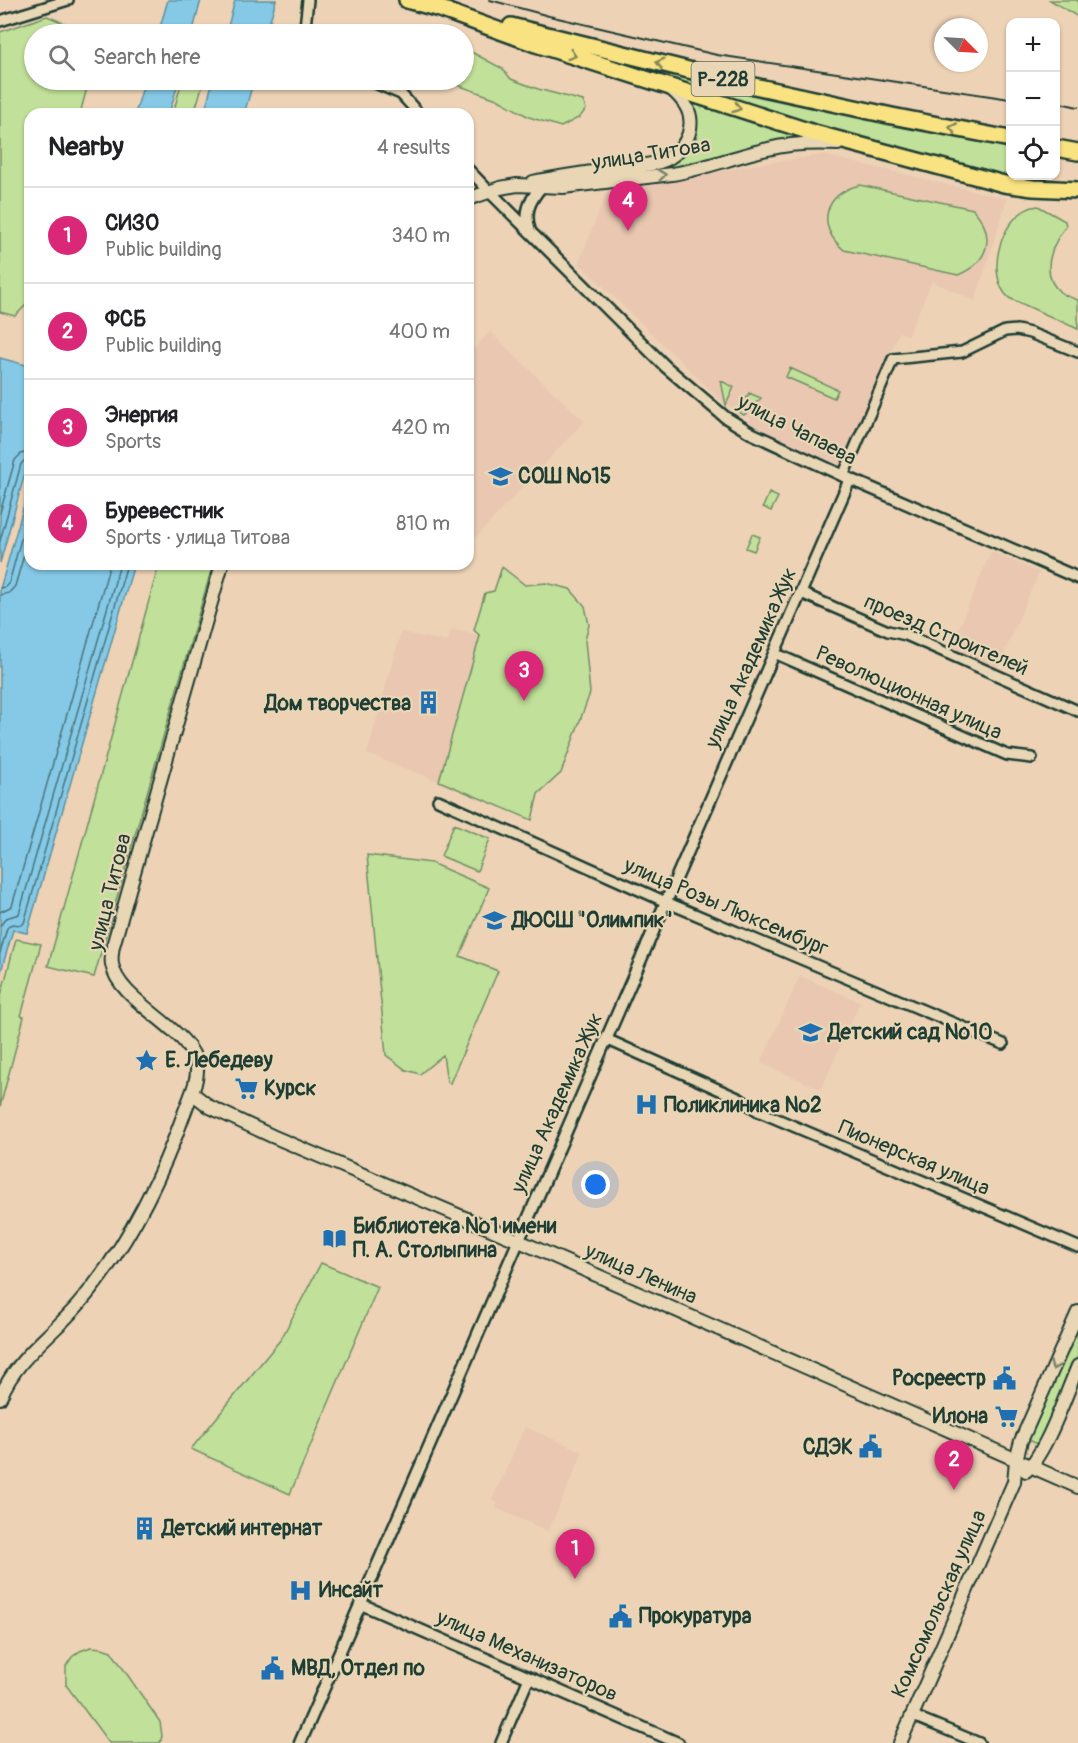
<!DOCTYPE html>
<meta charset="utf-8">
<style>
:root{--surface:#fff;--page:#f6f6f6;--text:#202124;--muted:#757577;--line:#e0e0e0;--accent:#db2777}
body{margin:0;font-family:Pangolin,sans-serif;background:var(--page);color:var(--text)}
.controls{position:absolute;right:18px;top:18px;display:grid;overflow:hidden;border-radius:12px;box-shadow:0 2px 4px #0004}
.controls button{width:54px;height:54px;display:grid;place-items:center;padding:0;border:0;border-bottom:2px solid var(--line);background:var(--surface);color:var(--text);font:30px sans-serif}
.compass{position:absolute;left:934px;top:18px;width:54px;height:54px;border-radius:50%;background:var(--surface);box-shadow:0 2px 4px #0004;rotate:114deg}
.you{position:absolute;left:596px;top:1185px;width:21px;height:21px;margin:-15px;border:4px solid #fff;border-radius:50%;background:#1a73e8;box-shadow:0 0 0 9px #1a73e833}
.badge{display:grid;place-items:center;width:39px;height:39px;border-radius:50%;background:var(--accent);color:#fff;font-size:20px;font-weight:700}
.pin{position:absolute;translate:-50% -50px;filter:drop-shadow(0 2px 3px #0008)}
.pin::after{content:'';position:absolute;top:32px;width:21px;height:18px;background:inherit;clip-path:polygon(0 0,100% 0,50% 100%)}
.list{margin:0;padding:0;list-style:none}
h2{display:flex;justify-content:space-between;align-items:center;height:78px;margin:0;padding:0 24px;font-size:26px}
h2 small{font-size:20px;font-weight:400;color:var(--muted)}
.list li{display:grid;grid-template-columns:39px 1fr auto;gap:18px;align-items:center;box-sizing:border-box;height:96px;padding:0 24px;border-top:2px solid var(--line)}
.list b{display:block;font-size:22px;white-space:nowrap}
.list p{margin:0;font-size:20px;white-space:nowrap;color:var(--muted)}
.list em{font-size:20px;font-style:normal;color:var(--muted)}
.icon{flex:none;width:33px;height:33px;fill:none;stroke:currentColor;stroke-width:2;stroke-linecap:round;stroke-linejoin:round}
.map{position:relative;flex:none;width:1078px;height:1743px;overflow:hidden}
.search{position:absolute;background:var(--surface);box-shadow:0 2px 4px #0004;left:24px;top:24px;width:450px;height:66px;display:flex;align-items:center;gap:15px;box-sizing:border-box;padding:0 21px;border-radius:33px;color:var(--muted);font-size:22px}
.panel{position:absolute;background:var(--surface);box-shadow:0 2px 4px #0004;left:24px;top:108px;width:450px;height:462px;border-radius:18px}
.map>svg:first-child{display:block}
</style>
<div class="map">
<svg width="1078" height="1743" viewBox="0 0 1078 1743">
<rect width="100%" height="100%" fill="#edd2b5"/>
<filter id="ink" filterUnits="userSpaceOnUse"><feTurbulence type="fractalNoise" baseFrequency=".0167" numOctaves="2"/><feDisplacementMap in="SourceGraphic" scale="12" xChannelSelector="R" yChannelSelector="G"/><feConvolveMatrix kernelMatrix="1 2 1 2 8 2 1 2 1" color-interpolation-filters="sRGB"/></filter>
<g filter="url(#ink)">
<path fill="#e9c7b1" d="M 823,155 L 1007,199 L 975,301 L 932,281 L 908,335 L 899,332 L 843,466 L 772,435 L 750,424 L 749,418 L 725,404 L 579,263 L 608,189 L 697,177 L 746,166 Z
M 490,332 L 584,421 L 476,537 L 468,531 L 468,355 Z
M 991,552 L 1039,572 L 997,669 L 950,649 Z
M 452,629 L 480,636 L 439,781 L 367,754 L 401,632 L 447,642 Z
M 800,976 L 860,1002 L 821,1089 L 761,1063 Z
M 525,1427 L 583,1452 L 548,1531 L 496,1508 L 498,1503 L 492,1500 Z"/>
<path fill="#c1e099" stroke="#708e66" stroke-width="1.5" d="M 1050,0 L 1078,0 L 1078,17 Z
M 47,16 L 90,34 L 34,34 L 34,80 L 89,80 L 80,114 L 30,114 L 30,292 L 26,305 L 15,316 L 0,312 L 0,32 Z
M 545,38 L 1010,145 L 1010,176 L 1012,176 L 1008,177 L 817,125 L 645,72 Z
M 464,48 L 503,69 L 511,79 L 538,89 L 583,101 L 586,109 L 580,117 L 561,127 L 529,117 L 497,99 L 443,80 L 464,80 Z
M 182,80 L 204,80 L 194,114 L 173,114 Z
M 692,100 L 807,137 C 757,145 710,163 660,171 L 660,167 C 696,153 705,137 692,100 Z
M 860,185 L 973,209 C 996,234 990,262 958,275 L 844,250 C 815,226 824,193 860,185 Z
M 1038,206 L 1065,221 L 1066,226 C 1052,244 1039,274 1060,292 C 1065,296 1073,298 1078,300 L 1078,329 L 1009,298 C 983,274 1002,210 1038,206 Z
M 790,368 L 838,390 L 834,398 L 786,377 Z
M 721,381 L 734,387 L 726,405 Z
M 749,393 L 761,398 L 744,415 L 740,413 Z
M 769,493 L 778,497 L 771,511 L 763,507 Z
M 752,534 L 760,537 L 754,551 L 746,548 Z
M 159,564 L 213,564 L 94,977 L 48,966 Z
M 502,567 L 525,585 L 546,583 L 570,589 L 585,606 L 589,625 L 585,640 L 590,693 L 561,773 L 538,794 L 532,820 L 439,781 L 480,636 L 474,630 L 485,593 L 494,591 Z
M 454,824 L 490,839 L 477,871 L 441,856 Z
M 367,855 L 431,863 L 489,888 L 460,956 L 498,971 L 450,1083 L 447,1082 L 443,1055 L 420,1074 L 406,1070 L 386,1055 Z
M 16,939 L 41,944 L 21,1016 L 24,1017 L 0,1107 L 0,999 Z
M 321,1263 L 378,1287 L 290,1494 L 191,1449 L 281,1339 Z
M 1078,1324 L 1078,1356 L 1040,1443 L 1037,1444 L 1029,1440 L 1027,1437 Z
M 91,1647 L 102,1648 L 111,1651 L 160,1722 L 162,1736 L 160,1743 L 109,1743 L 66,1685 L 66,1666 L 72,1657 L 80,1651 Z"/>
<path fill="#85c9e7" stroke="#5c919f" stroke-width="1.5" d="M 168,0 L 201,0 L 192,34 L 158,34 Z
M 235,0 L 276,0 L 266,34 L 226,34 Z
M 145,80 L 179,80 L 169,114 L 135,114 Z
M 213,80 L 254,80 L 244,114 L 204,114 Z
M 0,358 L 30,366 L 30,455 L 0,563 Z
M 30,484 L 30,564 L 134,564 L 27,933 L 13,930 L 0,975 L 0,589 Z"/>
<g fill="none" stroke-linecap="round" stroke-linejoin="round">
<path stroke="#48757c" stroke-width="1.5" d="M 0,513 L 15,460 L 21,454 L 30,451
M 0,541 L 21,464 L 25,460 L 30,459
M 0,588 L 5,587 L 9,583 L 30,506
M 0,595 L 9,593 L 15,586 L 30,534
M 0,912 L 12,906 L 110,564
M 0,926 L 6,918 L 19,914 L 120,564
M 0,953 L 7,928 L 12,924 L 21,925 L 24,923 L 127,564"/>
<defs>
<path id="minor" d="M 0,21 L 68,0
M 307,34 L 305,27 L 308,0
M 368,80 L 401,94 L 419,114
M 468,169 L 489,191
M 843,476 L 893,359 L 962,352 L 1005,331 L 1017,330 L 1030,333 L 1078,352
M 801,593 L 888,631 L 906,635 L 1078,711
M 774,653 L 1007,755 L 1032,758
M 438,800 L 666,902 L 1003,1044
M 606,1039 L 740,1099 L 758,1111 L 1078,1247
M 911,1715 L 979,1743
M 501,1743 L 529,1678"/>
<path id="tertiary" d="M 489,191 L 666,367 L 725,417 L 751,433 L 850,479 L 1078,578
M 530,231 C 524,213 529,201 541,187
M 361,1604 L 678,1743
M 300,1743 L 850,479"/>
<path id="secondary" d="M 533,182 C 562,176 591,172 620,168 C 634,166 652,166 665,160 C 678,154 688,142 690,128 C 693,112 683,99 671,89
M 468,199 L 500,188 L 517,185 L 563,187 L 672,174 C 705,169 735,156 768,149 C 791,143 815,143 838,144
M 192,1093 L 210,1107 L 272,1136 L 519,1241 L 1078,1487
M 0,1398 C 17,1357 50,1337 78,1305 C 127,1248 160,1181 185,1111 C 190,1097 198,1082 197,1067 C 194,1029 118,1003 112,964 C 111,959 112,952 113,946 L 222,564
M 1026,1471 C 1047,1451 1066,1394 1078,1366
M 900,1743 L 1014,1482 L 1016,1460 L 1021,1441 L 1078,1312"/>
<path id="trunk" d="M 407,0 L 447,11
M 437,8 L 536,44 L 814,133 L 1004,184 L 1033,188 L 1078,190
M 511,26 L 745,84 L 892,116 L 1010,139
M 1056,148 L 1078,152"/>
</defs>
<use href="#minor" stroke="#1f3d34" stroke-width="14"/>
<use href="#tertiary" stroke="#1f3d34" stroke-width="15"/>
<use href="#secondary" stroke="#1f3d34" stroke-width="16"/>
<use href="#trunk" stroke="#1f3d34" stroke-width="20"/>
<use href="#minor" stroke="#e9d6b4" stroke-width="9"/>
<use href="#tertiary" stroke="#e9d6b4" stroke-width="10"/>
<use href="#secondary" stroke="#e9d6b4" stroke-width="12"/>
<use href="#trunk" stroke="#f8e281" stroke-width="15"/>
<path stroke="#1f3d34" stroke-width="2" d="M 490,0 L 549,16 L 717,55 L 1010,99
M 1056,102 L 1078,107"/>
</g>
<defs><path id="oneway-chevron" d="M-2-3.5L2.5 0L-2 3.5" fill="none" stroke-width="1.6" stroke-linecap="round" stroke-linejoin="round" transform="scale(1.5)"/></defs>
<g stroke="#818757">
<use href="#oneway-chevron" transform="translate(572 55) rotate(18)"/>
<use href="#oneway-chevron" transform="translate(660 63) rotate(-165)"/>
<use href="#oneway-chevron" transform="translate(737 108) rotate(18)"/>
<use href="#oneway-chevron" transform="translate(953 128) rotate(-169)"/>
</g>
<g stroke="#7a826e">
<use href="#oneway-chevron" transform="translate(662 175) rotate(-7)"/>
<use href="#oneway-chevron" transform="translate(1054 1366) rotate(114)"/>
</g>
</g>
<defs>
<symbol id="school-bare" viewBox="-9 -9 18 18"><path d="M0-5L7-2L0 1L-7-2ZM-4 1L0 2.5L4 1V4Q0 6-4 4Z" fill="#1f6fb2" stroke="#e9d6b4" stroke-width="2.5" paint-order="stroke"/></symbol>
<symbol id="building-bare" viewBox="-9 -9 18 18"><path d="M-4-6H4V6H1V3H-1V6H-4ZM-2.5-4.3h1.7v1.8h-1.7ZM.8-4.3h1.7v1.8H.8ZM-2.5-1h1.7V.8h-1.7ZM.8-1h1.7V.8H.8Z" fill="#1f6fb2" stroke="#e9d6b4" stroke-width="2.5" paint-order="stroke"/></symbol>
<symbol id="sight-bare" viewBox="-9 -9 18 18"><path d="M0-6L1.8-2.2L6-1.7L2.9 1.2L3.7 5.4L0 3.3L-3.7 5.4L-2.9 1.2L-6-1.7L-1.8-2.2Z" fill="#1f6fb2" stroke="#e9d6b4" stroke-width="2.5" paint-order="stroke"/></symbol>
<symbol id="supermarket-bare" viewBox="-9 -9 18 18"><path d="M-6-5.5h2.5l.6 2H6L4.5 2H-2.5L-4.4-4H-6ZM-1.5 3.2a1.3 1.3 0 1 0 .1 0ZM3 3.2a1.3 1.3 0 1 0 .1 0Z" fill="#1f6fb2" stroke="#e9d6b4" stroke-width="2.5" paint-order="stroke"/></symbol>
<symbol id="hospital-bare" viewBox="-9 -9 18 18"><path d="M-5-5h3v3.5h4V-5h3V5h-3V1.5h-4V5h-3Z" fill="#1f6fb2" stroke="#e9d6b4" stroke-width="2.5" paint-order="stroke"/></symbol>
<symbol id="library-bare" viewBox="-9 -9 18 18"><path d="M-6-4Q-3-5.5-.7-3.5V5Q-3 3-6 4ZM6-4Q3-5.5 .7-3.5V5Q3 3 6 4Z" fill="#1f6fb2" stroke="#e9d6b4" stroke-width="2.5" paint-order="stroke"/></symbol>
<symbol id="civic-bare" viewBox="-9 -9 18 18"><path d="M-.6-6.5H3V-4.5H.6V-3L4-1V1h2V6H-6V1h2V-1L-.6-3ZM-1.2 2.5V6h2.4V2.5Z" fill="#1f6fb2" stroke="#e9d6b4" stroke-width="2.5" paint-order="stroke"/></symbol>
</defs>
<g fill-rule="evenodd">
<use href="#school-bare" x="484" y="460" width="33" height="33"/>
<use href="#building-bare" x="412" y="686" width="33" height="33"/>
<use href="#school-bare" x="478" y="904" width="33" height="33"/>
<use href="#school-bare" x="794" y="1016" width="33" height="33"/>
<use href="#sight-bare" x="130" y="1044" width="33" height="33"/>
<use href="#supermarket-bare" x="230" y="1072" width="33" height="33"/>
<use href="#hospital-bare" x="630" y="1088" width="33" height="33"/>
<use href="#library-bare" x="318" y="1222" width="33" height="33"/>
<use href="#civic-bare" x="988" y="1362" width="33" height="33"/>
<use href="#supermarket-bare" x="990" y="1400" width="33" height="33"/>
<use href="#civic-bare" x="854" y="1430" width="33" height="33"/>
<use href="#building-bare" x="128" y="1512" width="33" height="33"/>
<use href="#hospital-bare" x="284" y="1574" width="33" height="33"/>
<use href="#civic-bare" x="604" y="1600" width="33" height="33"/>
<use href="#civic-bare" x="256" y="1652" width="33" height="33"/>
</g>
<g text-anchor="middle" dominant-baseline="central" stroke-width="4.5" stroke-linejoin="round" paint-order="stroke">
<rect fill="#e9d6b4" stroke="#5c6b5a" stroke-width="1.5" x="691.5" y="62" width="63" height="34" rx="4.5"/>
<g font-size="20" font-weight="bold" fill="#1f3d34">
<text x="723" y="79">Р-228</text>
</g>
<g font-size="21" fill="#1f3d34" stroke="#e9d6b4">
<text transform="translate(651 154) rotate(-9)">улица Титова</text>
<text transform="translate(797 430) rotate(27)">улица Чапаева</text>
<text transform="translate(946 635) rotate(23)">проезд Строителей</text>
<text transform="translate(751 658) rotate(-66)">улица Академика Жук</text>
<text transform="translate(909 693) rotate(24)">Революционная улица</text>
<text transform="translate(110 892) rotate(-76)">улица Титова</text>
<text transform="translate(726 907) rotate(23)">улица Розы Люксембург</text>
<text transform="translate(557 1103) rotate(-66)">улица Академика Жук</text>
<text transform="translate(914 1158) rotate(23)">Пионерская улица</text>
<text transform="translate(641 1274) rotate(24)">улица Ленина</text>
<text transform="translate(939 1604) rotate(-66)">Комсомольская улица</text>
<text transform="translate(527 1656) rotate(24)">улица Механизаторов</text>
</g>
<g font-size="21" font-weight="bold" fill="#1f3d34" stroke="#e9d6b4" text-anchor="start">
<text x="518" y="476">СОШ №15</text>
<text x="411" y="703" text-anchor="end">Дом творчества</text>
<text x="512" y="920">ДЮСШ "Олимпик"</text>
<text x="828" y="1032">Детский сад №10</text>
<text x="165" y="1060">Е. Лебедеву</text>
<text x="264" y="1088">Курск</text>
<text x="664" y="1105">Поликлиника №2</text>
<text x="353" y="1226">Библиотека №1 имени<tspan x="353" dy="24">П. А. Столыпина</tspan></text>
<text x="986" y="1378" text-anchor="end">Росреестр</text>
<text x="988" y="1416" text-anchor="end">Илона</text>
<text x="853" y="1447" text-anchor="end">СДЭК</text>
<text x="162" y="1528">Детский интернат</text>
<text x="319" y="1590">Инсайт</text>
<text x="639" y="1616">Прокуратура</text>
<text x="291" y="1668">МВД, Отдел по</text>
</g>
</g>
</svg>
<div class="controls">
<button>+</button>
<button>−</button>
<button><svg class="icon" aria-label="locate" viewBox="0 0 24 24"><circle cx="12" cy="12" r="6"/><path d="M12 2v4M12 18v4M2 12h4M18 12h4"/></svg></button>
</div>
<svg class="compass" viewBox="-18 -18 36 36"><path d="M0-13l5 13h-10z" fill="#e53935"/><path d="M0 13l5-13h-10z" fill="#757577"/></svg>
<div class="you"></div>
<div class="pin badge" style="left:575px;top:1579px">1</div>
<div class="pin badge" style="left:954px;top:1490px">2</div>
<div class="pin badge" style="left:524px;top:701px">3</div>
<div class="pin badge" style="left:628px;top:231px">4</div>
<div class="search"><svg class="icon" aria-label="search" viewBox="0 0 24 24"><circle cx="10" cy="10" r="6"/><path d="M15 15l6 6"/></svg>Search here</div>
<section class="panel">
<h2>Nearby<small>4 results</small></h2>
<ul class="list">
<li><span class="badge">1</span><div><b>СИЗО</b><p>Public building</p></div><em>340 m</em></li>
<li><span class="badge">2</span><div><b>ФСБ</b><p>Public building</p></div><em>400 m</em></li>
<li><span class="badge">3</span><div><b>Энергия</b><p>Sports</p></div><em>420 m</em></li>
<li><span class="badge">4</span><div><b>Буревестник</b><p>Sports · улица Титова</p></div><em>810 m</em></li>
</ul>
</section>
</div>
